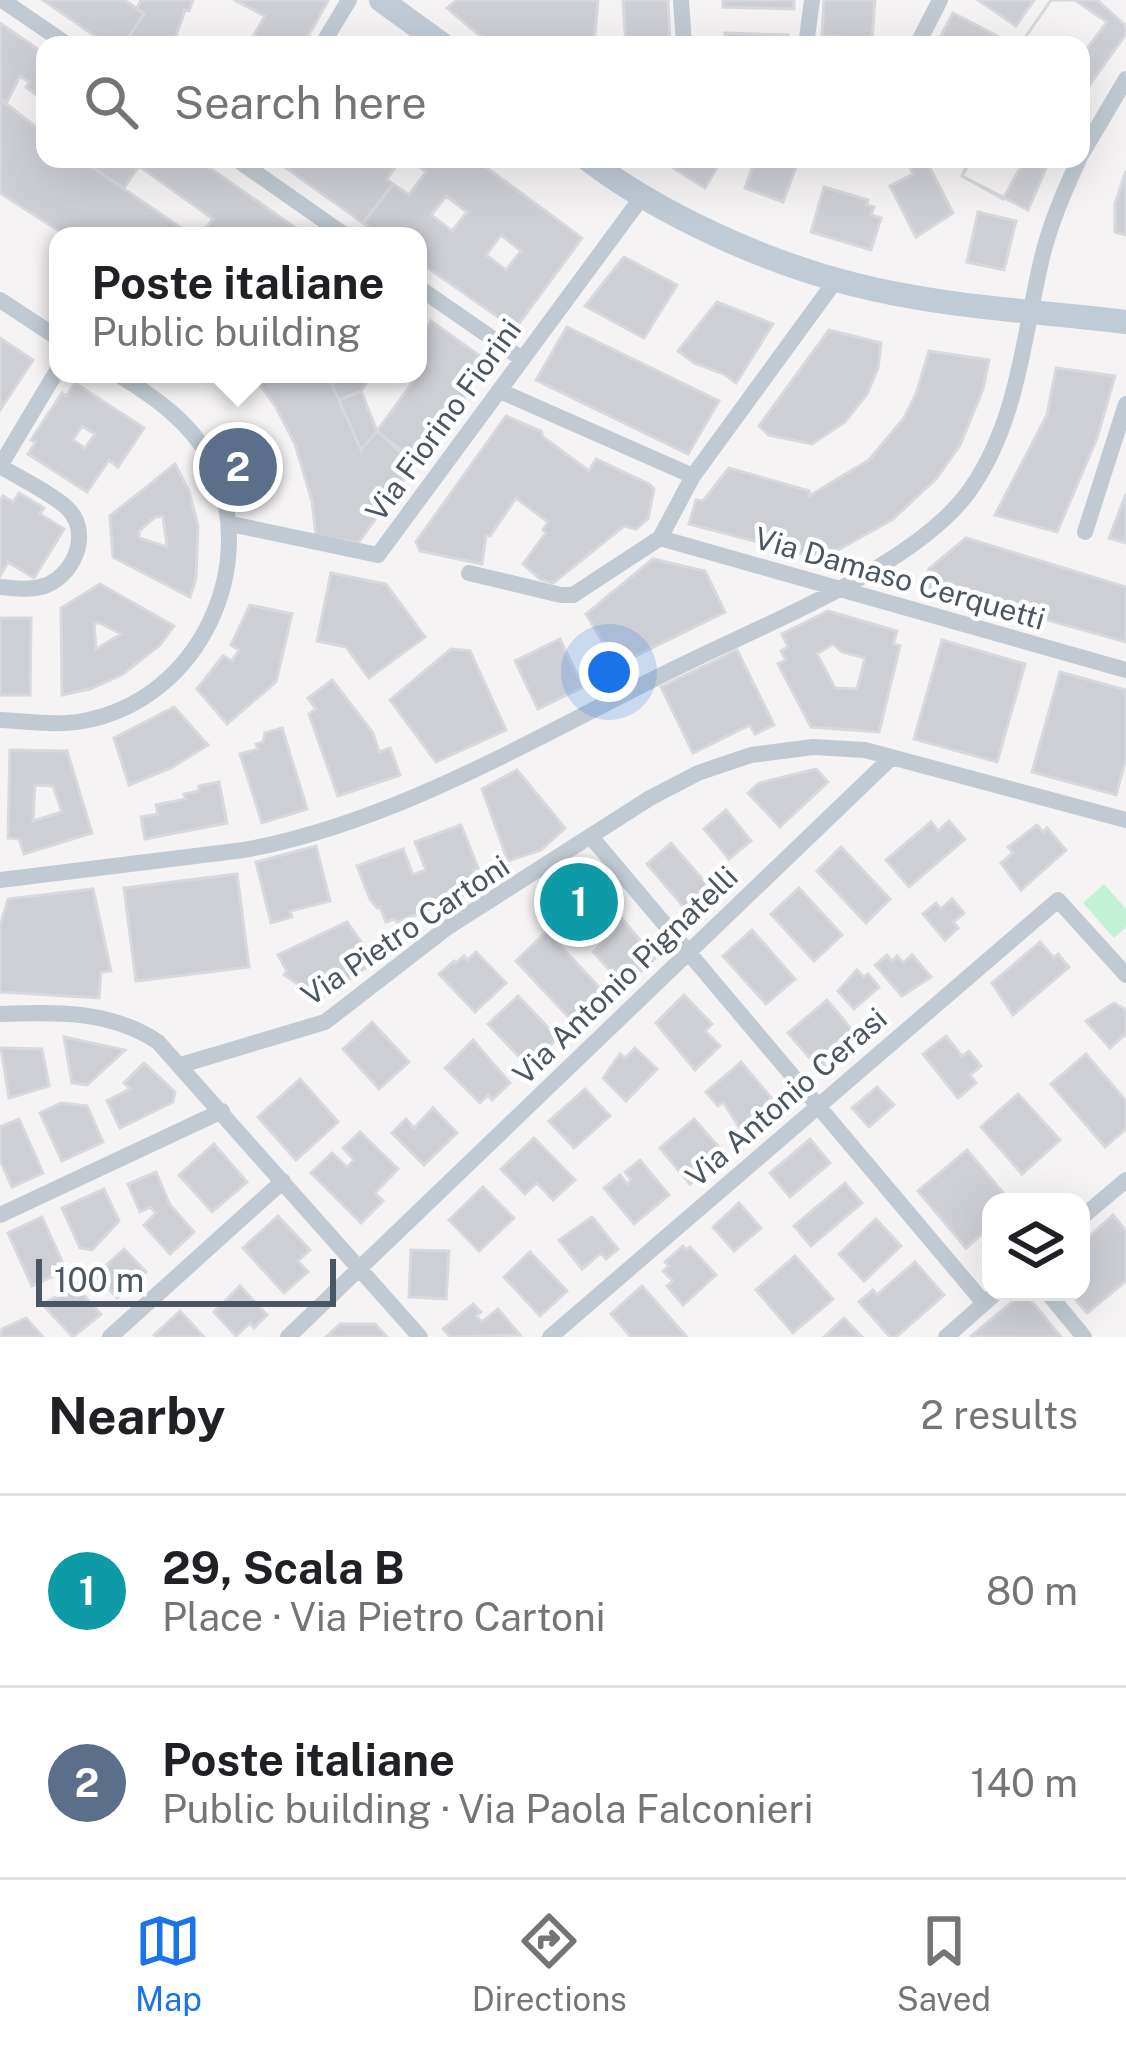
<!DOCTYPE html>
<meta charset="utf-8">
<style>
:root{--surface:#fff;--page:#f6f6f6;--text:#202124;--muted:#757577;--line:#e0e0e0;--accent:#1a73e8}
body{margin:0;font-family:"Public Sans",sans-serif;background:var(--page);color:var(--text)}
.controls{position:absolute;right:36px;bottom:36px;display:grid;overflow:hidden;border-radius:24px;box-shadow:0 12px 48px #0002}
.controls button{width:108px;height:108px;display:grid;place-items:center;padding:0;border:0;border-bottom:3px solid var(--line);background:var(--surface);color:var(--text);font:60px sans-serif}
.scale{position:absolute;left:36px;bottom:30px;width:300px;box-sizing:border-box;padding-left:12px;border:6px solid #4a5661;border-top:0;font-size:33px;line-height:42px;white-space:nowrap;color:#4a5661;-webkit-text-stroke:9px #fff;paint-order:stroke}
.you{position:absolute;left:609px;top:672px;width:42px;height:42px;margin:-30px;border:9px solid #fff;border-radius:50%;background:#1a73e8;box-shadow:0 0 0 18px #1a73e833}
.badge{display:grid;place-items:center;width:78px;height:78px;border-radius:50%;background:var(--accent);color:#fff;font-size:39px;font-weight:700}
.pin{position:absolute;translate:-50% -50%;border:6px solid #fff;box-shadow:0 3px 12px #0006}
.popup{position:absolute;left:49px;top:227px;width:378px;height:156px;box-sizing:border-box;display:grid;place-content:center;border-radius:24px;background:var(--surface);filter:drop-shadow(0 3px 9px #0005);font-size:39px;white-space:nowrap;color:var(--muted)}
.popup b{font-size:45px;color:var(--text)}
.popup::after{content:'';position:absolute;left:50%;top:100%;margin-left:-24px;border:24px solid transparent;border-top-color:var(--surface)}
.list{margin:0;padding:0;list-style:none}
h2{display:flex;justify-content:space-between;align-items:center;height:156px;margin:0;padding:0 48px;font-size:51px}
h2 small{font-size:39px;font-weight:400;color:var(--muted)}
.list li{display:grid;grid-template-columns:78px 1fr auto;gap:36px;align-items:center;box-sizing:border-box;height:192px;padding:0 48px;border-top:3px solid var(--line)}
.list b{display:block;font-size:45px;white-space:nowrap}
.list p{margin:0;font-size:39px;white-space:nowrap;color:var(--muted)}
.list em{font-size:39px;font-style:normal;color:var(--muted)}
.icon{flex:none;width:66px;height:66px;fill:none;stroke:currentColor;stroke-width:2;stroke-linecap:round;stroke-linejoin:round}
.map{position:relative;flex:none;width:1126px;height:1337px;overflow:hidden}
.search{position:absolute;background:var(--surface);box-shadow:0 12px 48px #0002;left:36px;right:36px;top:36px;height:132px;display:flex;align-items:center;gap:30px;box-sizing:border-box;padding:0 42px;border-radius:24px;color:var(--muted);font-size:45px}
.sheet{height:540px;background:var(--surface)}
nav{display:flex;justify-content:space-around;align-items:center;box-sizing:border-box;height:168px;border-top:3px solid var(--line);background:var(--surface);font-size:33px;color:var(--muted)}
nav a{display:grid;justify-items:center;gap:6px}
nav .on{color:var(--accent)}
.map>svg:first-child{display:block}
</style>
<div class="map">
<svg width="1126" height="1337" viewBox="0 0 1126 1337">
<rect width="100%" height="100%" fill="#f5f3f3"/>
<path fill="#c3f1d5" d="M 1104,884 L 1126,909 L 1126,927 L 1114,938 L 1083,903 Z"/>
<path fill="#cdcfd5" stroke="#d7d9de" stroke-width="3" fill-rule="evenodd" d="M 43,0 L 125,0 L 144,14 L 123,45 L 108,45 Z
M 141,0 L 193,0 L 189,11 L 185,10 L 176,36 L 192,45 L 123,45 L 144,14 L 137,8 Z
M 234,0 L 327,0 L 328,1 L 303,45 L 272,45 L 254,35 L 265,16 Z
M 457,0 L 598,0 L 594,45 L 491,45 L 447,8 Z
M 623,0 L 668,0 L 670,45 L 626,45 Z
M 723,0 L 794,0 L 794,9 L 723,7 Z
M 824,0 L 875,0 L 872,39 L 822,36 Z
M 978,0 L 1034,0 L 1016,26 Z
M 1051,0 L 1097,0 L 1126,26 L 1126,34 L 1081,97 L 1081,45 L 1020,45 Z
M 1051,0 L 1075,0 L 1107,22 L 1081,57 L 1081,45 L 1020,45 Z
M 953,13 L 1007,41 L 1005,45 L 936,45 Z
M 0,23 L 45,54 L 45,101 L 26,87 L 29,82 L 20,76 L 7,102 L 0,99 Z
M 725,33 L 788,35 L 787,45 L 725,45 Z
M 0,99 L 45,134 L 45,159 L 80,159 L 193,236 L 67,236 L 0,193 Z
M 86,159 L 197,159 L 307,236 L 200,236 L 213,219 L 139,166 L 124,188 L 84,162 Z
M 285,159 L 401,159 L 387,179 L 393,184 L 363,223 L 282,165 Z
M 475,159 L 582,238 L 515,329 L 418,261 L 418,236 L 382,236 L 363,223 L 393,184 L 409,195 L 426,172 L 410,159 ZM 446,196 L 467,212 L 452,231 L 431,215 ZM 501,235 L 521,251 L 506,270 L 486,255 Z
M 659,159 L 722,159 L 705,188 Z
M 755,159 L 799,159 L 783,202 L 745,188 Z
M 969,159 L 1050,159 L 1028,210 L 962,176 Z
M 972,159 L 1025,159 L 1003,199 L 962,176 Z
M 926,160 L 953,213 L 916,237 L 890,186 L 913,174 L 910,168 Z
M 1126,171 L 1126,235 L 1115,232 L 1115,204 Z
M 824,187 L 868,200 L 866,205 L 874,207 L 871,215 L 881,218 L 871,250 L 811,232 Z
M 978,212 L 1016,221 L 1004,270 L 967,262 Z
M 624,257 L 677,285 L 644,338 L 585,306 Z
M 717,302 L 773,324 L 736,383 L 724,374 L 694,363 L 678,351 Z
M 431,321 L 490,363 L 414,465 L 377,431 L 424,367 L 418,362 L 418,341 Z
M 567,327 L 719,401 L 688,454 L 536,380 Z
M 829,330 L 881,343 L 878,368 L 867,394 L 845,422 L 812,444 L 769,435 L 759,426 Z
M 0,338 L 33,360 L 0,410 Z
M 929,351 L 989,360 L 983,389 L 960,445 L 936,479 L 893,519 L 822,559 L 689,524 L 696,500 L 703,501 L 729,468 L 809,491 L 809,496 L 869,460 L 904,418 L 916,394 Z
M 1056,368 L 1115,376 L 1097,438 L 1057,532 L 995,515 L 1047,415 Z
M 252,374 L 339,374 L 332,384 L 361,450 L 377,431 L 409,456 L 414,465 L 358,543 L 316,535 L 312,501 L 295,444 L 276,407 Z
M 339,374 L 372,374 L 361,391 L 339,400 L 332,384 Z
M 75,383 L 144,428 L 118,467 L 109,460 L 87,492 L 28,454 L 36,442 L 31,440 L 62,393 L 66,396 ZM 82,426 L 95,434 L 85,448 L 73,440 Z
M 361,391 L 377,431 L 361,450 L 339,400 Z
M 506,416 L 541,431 L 543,437 L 589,471 L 596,459 L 649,484 L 654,489 L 648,519 L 636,529 L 624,526 L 553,583 L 540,579 L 523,564 L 546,533 L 543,530 L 548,522 L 516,498 L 490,536 L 486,535 L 482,564 L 420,551 L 416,542 Z
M 175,464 L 189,491 L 198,526 L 196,578 L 190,597 L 113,557 L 110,516 ZM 163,516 L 167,547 L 139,538 L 139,531 L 155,517 Z
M 19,493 L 44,508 L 40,514 L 64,529 L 34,578 L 8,562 L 0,576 L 0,501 L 3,496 L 13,502 Z
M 1126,494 L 1126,543 L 1109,538 Z
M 966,538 L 1126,587 L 1126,642 L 922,585 L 929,569 Z
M 653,559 L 705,571 L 725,612 L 617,665 L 586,614 Z
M 331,573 L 386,584 L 425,637 L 369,678 L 346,647 L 317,641 Z
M 100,584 L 174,626 L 160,645 L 123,674 L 90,689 L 62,695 L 61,608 ZM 98,622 L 121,634 L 96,649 L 94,625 Z
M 250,605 L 292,614 L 276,682 L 227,724 L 197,689 L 223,656 L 232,661 L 239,650 L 231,645 Z
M 828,611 L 897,631 L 893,644 L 900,646 L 879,732 L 811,727 L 778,664 L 786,660 L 781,651 L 788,647 L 782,634 ZM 833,644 L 842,652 L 865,658 L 857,689 L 835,688 L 817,654 Z
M 0,618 L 31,618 L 30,695 L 0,695 Z
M 560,639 L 583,687 L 538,709 L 515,661 Z
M 942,640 L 1025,664 L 997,762 L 914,739 Z
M 451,649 L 470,651 L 506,730 L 436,762 L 390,700 Z
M 737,650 L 774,725 L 755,734 L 750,725 L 693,753 L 661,687 Z
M 1060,672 L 1126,690 L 1126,759 L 1116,795 L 1032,772 Z
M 332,680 L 373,733 L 379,752 L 390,748 L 400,775 L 338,796 L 309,714 L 316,709 L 308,698 Z
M 174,707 L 208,745 L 171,768 L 129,785 L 114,738 Z
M 282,728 L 307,809 L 262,823 L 240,754 L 258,749 L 256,744 L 263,742 L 265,733 Z
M 10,750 L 67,751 L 92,833 L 24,854 L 19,839 L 8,838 ZM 35,785 L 53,786 L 62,812 L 33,821 Z
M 816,769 L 828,782 L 780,827 L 748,793 L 759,783 Z
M 517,770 L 565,828 L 541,850 L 508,861 L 482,789 Z
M 219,782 L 227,823 L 145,839 L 141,817 L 158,814 L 156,805 L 186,799 L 184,794 L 199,791 L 199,786 Z
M 726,810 L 751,841 L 729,859 L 704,829 Z
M 949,821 L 965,839 L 909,887 L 886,860 L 931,822 L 938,831 Z
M 461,825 L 478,868 L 473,870 L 478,882 L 466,887 L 469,894 L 397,922 L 394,919 L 386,922 L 380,907 L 377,908 L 370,899 L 357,866 L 403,849 L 413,875 L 426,870 L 415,842 Z
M 1037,825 L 1043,832 L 1047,828 L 1066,850 L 1021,890 L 1001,863 L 1013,853 L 1008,847 Z
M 671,843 L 712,890 L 687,911 L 647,864 Z
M 316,846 L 330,901 L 290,911 L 292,917 L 271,923 L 256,862 Z
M 841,847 L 890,899 L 866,923 L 817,871 Z
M 581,869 L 611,901 L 576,934 L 547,903 L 561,894 L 555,886 Z
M 237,874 L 249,967 L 136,981 L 124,888 Z
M 799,888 L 842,935 L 814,961 L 771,914 Z
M 93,889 L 111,971 L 101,972 L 99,998 L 0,992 L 0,926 L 8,899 Z
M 952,899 L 964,913 L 953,922 L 958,928 L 945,940 L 923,914 L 936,903 L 941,909 Z
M 619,915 L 655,958 L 641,971 L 634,965 L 619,980 L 593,952 L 615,931 L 609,924 Z
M 347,922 L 375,961 L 317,1002 L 311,993 L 284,975 L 287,971 L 278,955 Z
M 752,930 L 795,979 L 766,1004 L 723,956 Z
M 547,931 L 606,995 L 575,1024 L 516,961 Z
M 1040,942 L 1054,958 L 1058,954 L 1069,967 L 1013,1015 L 992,983 Z
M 476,952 L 506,983 L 475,1012 L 439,974 L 454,961 L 456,963 L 464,956 L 467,960 Z
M 887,955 L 892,961 L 897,956 L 903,963 L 912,955 L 931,977 L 902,996 L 875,965 Z
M 857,970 L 864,977 L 868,974 L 879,987 L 854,1009 L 838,991 Z
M 684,995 L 712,1024 L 705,1031 L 720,1046 L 695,1070 L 656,1023 Z
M 518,996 L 558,1038 L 528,1066 L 488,1024 Z
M 827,1000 L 858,1037 L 819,1069 L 788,1033 Z
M 1114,1003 L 1126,1010 L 1126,1034 L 1110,1048 L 1086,1021 Z
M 372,1022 L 409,1062 L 379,1089 L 343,1049 Z
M 946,1036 L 962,1056 L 969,1051 L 981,1066 L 970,1075 L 976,1083 L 958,1098 L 923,1054 Z
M 64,1037 L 125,1050 L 87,1085 L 72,1083 Z
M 473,1040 L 510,1083 L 492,1100 L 488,1095 L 480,1103 L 445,1068 Z
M 1,1048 L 42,1049 L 49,1086 L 9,1098 Z
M 635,1048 L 657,1069 L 626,1101 L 603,1078 L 620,1054 L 625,1058 Z
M 1086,1054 L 1126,1101 L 1126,1129 L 1105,1147 L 1051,1084 Z
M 741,1062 L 779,1107 L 745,1136 L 723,1102 L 718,1106 L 706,1092 Z
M 144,1063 L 175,1092 L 173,1102 L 120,1128 L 107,1101 L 130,1089 L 124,1083 Z
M 300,1079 L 338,1122 L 296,1160 L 258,1117 Z
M 877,1087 L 894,1105 L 869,1127 L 852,1108 Z
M 585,1089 L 610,1116 L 574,1148 L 549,1121 Z
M 1018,1094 L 1060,1140 L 1022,1174 L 981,1127 Z
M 61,1103 L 87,1106 L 103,1142 L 62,1161 L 40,1113 Z
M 433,1108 L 457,1133 L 424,1165 L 392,1133 L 406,1119 L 414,1128 Z
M 19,1119 L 43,1173 L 12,1187 L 0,1160 L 0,1127 Z
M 694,1119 L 725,1154 L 690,1184 L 660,1148 Z
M 360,1132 L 398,1169 L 375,1193 L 383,1201 L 361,1223 L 311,1173 L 332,1153 L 347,1167 L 354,1160 L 343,1148 Z
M 534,1138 L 575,1180 L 553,1200 L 537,1183 L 525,1194 L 501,1169 Z
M 810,1139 L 830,1163 L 790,1197 L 770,1173 Z
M 214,1144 L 247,1182 L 212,1212 L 179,1175 Z
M 967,1150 L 1011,1202 L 991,1202 L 991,1226 L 966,1248 L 918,1191 Z
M 640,1160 L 669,1195 L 634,1224 L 604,1188 L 620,1175 L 627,1184 L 631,1180 L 625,1172 Z
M 156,1172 L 170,1205 L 194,1232 L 170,1254 L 144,1225 L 156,1213 L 150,1207 L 140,1212 L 128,1184 Z
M 845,1183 L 862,1203 L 811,1246 L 794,1226 Z
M 483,1187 L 514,1218 L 479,1251 L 449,1220 Z
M 104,1189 L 119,1221 L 92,1250 L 80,1248 L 62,1208 Z
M 739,1203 L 761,1228 L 734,1251 L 713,1227 Z
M 1113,1215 L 1126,1231 L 1126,1281 L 1087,1313 L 1069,1292 L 1081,1292 L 1081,1244 Z
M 278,1216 L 310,1250 L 298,1261 L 308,1272 L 284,1293 L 243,1248 Z
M 42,1217 L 66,1270 L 32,1286 L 8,1233 Z
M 592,1217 L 618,1249 L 606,1259 L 601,1253 L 582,1269 L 559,1240 Z
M 876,1219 L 901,1246 L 864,1281 L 839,1254 Z
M 683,1246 L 686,1250 L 690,1247 L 716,1275 L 683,1305 L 667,1286 L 673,1281 L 663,1271 L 669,1266 L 665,1262 Z
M 124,1249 L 146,1272 L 117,1298 L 96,1275 Z
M 411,1250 L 449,1251 L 446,1299 L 409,1297 Z
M 530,1252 L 567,1291 L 540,1316 L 504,1277 Z
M 795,1256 L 833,1299 L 793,1333 L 756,1290 Z
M 915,1262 L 944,1295 L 896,1337 L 890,1337 L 859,1302 L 873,1290 L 877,1295 Z
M 240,1286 L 267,1315 L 254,1328 L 250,1323 L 236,1336 L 214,1312 Z
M 642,1286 L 686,1336 L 685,1337 L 631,1337 L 611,1314 Z
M 76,1287 L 101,1314 L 73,1337 L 42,1304 Z
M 1024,1292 L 1061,1337 L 972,1337 L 971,1336 Z
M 473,1304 L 481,1312 L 476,1316 L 482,1322 L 498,1309 L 520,1335 L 450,1337 L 443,1329 Z
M 180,1311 L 204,1337 L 156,1337 L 154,1335 Z
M 26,1318 L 43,1337 L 0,1337 L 2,1329 Z
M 844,1318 L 862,1337 L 824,1337 Z
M 340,1324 L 375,1324 L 387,1337 L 326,1337 Z"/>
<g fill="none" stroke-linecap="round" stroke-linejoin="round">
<path stroke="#c1cad2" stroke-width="16" d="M 2,0 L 68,45
M 681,0 L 684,45
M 322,45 L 349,0
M 806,45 L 812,0
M 917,45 L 940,0
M 1081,155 L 1126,79
M 236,159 L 346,236
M 418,287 L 522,359
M 0,300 L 58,338
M 500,391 L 693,476
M 0,466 C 21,479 46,490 65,506 C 92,529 77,572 47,585 C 32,591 16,588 0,587
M 0,466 L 58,369
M 231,524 L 378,555 L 642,197
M 1085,532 L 1126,404
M 660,538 L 1126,670
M 469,573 L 561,595 L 573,595 L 660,538 L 693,476 L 836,280
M 0,720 C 27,721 57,726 83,721 C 200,700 262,564 211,461 C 191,422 153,396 117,374
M 592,838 L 984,1303
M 0,880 L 244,850 C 398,822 541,734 680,666 C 764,624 921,564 972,487 C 1018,419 1023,339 1041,262 C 1049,226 1064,192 1079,159
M 0,1014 C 55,1012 111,1010 158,1042 L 420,1337
M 181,1065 L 325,1022 L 448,927 L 650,798 L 698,773 L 751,755 L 813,747 L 865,750 L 1126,820
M 0,1215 L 222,1111
M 1081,1218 L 1126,1180
M 1047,1292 L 1084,1337
M 110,1337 L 283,1181
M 288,1337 L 892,757
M 550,1337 L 1058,900 L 1126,975
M 946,1337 L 997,1292"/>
<path stroke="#c1cbd6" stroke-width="24" d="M 381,0 L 443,45
M 587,159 C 659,214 765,262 852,284 C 941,307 1035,311 1126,322"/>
</g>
<g text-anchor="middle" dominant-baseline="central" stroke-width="9" stroke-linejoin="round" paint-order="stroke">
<g font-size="30" fill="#4a5661" stroke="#fff">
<text transform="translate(443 420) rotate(-54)">Via Fiorino Fiorini</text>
<text transform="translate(900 578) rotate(16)">Via Damaso Cerquetti</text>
<text transform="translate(405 930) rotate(-34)">Via Pietro Cartoni</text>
<text transform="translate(625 975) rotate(-44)">Via Antonio Pignatelli</text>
<text transform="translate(786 1097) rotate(-41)">Via Antonio Cerasi</text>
</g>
</g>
</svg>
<div class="controls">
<button><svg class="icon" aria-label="layers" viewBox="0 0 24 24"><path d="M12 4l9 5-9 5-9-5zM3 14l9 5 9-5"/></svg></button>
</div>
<div class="scale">100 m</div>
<div class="you"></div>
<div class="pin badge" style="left:579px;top:902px;background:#0f9aa8">1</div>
<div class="pin badge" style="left:238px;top:467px;background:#5c6f8a">2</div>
<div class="popup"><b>Poste italiane</b>Public building</div>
<div class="search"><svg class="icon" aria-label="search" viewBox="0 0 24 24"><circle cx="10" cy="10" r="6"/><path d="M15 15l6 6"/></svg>Search here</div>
</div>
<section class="sheet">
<h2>Nearby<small>2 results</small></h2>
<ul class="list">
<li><span class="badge" style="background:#0f9aa8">1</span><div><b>29, Scala B</b><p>Place · Via Pietro Cartoni</p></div><em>80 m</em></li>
<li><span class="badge" style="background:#5c6f8a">2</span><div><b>Poste italiane</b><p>Public building · Via Paola Falconieri</p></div><em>140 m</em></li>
</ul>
</section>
<nav>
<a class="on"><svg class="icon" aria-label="map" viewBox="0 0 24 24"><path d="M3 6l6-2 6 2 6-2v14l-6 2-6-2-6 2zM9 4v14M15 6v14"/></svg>Map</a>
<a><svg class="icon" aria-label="directions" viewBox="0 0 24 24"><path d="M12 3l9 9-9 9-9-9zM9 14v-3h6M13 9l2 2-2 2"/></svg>Directions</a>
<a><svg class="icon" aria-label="saved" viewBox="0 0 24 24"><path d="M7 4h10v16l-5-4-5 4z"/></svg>Saved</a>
</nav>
